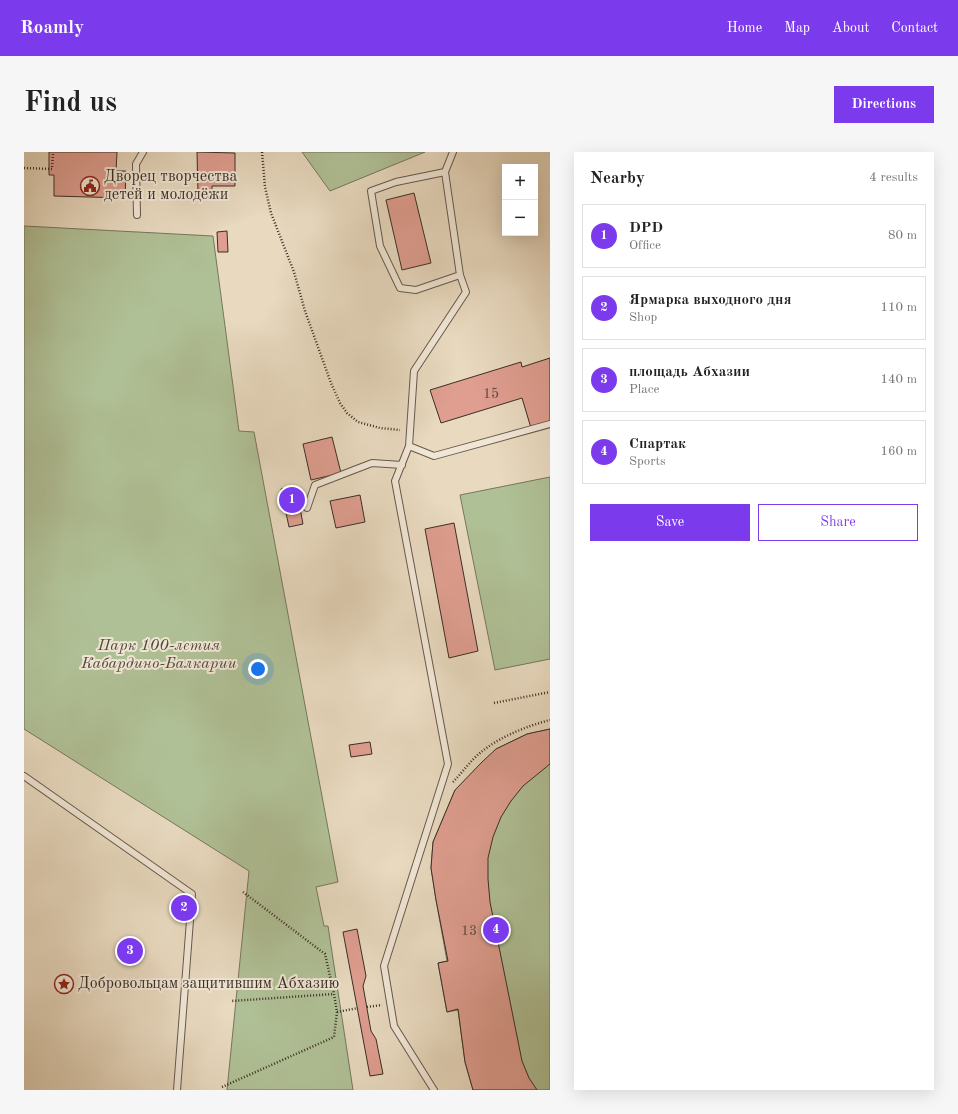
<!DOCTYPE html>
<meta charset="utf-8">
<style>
:root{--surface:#fff;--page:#f6f6f6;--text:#222;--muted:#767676;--line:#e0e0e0;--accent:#7c3aed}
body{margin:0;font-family:"Old Standard TT",serif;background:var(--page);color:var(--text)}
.controls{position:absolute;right:12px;top:12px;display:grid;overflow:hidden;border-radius:0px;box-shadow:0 4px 16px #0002}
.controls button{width:36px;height:36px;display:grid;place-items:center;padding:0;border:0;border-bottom:1px solid var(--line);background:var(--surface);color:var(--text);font:20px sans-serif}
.you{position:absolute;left:234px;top:517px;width:14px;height:14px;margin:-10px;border:3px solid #fff;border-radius:50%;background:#1a73e8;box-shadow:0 0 0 6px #1a73e833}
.badge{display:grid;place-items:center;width:26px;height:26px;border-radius:50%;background:var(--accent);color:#fff;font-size:13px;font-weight:700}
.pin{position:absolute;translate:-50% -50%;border:2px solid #fff;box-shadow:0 1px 4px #0006}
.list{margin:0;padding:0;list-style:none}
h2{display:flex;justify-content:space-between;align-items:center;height:52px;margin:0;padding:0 16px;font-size:17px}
h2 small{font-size:13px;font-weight:400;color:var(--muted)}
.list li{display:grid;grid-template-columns:26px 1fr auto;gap:12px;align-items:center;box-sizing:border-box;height:64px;margin:0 8px 8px;padding:0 8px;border:1px solid var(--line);border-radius:0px}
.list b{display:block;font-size:15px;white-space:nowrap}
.list p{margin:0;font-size:13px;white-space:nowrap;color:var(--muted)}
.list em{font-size:13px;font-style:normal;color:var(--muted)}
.actions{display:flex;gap:8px;padding:12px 16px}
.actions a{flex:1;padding:9px 0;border:1px solid var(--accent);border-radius:0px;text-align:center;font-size:14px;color:var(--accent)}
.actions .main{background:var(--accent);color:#fff}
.map{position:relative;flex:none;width:526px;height:938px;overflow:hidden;border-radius:0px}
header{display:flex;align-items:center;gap:24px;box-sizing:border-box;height:56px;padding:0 20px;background:var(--accent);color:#fff}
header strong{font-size:19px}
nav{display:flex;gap:22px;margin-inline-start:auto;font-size:14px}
.intro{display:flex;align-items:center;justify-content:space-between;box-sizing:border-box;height:96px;padding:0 24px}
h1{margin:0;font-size:28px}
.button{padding:10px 18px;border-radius:0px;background:var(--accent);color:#fff;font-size:14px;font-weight:700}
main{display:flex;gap:24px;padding:0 24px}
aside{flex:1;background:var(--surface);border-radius:0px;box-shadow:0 4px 16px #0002}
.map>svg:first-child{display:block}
</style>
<header>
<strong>Roamly</strong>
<nav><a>Home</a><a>Map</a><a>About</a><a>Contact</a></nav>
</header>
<div class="intro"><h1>Find us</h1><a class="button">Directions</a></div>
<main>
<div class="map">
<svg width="526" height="938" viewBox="0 0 526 938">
<rect width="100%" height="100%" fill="#e8d9bf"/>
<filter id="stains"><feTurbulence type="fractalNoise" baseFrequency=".005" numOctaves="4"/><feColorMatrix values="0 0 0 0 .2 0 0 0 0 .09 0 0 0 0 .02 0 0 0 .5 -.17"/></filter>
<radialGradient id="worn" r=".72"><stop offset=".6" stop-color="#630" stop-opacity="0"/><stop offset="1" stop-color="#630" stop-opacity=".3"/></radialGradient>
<path fill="#b0c096" stroke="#75775e" d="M 278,0 L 401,0 L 306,39 Z
M 0,74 L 189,84 L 215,279 L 230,280 L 314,730 L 292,735 L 300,774 L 304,774 L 329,938 L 203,938 L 225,719 L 0,577 Z
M 526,325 L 526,507 L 471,518 L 436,343 Z
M 526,577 L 526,938 L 449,938 L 441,910 L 434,858 L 423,860 L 414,811 L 423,809 L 412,748 L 407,716 L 409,690 L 431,638 L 472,597 L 503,582 Z"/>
<path fill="#df9e90" stroke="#3a2e26" d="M 25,0 L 93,0 L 92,19 L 102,19 L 101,46 L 30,44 L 30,23 L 25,23 Z
M 173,0 L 211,1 L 211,34 L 188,34 L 188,41 L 174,41 Z
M 390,41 L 407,111 L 378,118 L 362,48 Z
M 203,79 L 204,100 L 194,100 L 193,80 Z
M 526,206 L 526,270 L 507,276 L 498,246 L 417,271 L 406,238 L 497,210 L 498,215 Z
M 308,285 L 317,321 L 287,328 L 279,292 Z
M 272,335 L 279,372 L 265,375 L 257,337 Z
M 336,343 L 341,370 L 312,376 L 306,349 Z
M 430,371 L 454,499 L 425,506 L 401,377 Z
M 526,577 L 526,612 L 499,634 L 487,649 L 477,665 L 469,685 L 464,706 L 464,727 L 466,750 L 498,909 L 505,926 L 513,938 L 449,938 L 441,910 L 434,857 L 423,860 L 414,811 L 424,809 L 412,748 L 407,716 L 409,690 L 431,638 L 458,610 L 472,597 L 503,582 Z
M 346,590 L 348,602 L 327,605 L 325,593 Z
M 333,777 L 342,824 L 339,834 L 347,879 L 352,887 L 359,922 L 346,924 L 319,780 Z"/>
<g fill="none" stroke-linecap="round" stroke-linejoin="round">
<defs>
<path id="lane" d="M 421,20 L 372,30 L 347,39 L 356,94 L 376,136 L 392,138 L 436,123 L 421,20 L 429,0
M 113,63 L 112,12 L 119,0
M 385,294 L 390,219 L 442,140 L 436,123
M 283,356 L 291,333 L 348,311 L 378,313
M 0,624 L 168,742 L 153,938
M 410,938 L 370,874 L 360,814 L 424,612 L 371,329 L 385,294 L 410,304 L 526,272"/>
</defs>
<use href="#lane" stroke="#66594c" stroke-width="8"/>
<path stroke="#3a2e26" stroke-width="2.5" stroke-dasharray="1 2" stroke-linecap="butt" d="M 238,0 L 241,35 L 247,61 L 270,120 L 281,159 L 307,231 L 316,251 L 323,261 L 334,270 L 356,276 L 376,278
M 0,16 L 28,17 L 29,0
M 470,551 L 526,540
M 429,630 C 438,621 446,609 456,601 C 475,585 503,574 526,568
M 219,740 L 301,802 L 310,842
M 343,855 L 358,853
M 313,860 L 334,856
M 198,935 L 310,885 L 313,860 L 310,842 L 207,849"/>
<use href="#lane" stroke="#f0e6d5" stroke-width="6"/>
</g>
<defs>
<symbol id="civic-ring" viewBox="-11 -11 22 22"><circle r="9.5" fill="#f0e6d5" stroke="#8f2418" stroke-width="1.5"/><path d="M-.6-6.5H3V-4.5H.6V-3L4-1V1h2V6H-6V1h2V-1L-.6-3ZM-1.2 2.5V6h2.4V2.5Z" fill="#8f2418"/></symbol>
<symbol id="sight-ring" viewBox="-11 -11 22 22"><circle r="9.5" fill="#f0e6d5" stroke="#8f2418" stroke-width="1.5"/><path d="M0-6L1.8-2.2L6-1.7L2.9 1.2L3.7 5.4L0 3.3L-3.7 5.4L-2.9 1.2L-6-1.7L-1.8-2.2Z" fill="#8f2418"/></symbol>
</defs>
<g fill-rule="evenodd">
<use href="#civic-ring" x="55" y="23" width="22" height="22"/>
<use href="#sight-ring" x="29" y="821" width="22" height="22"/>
</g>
<g text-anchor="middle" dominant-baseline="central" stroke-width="4" stroke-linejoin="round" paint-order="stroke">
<g font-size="14" fill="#634a40">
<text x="467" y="242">15</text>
<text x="445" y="779">13</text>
</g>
<g font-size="16" fill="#3a2e26" stroke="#f0e6d5" text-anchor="start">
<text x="80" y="25">Дворец творчества<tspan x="80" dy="18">детей и молодёжи</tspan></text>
<text x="54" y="832">Добровольцам защитившим Абхазию</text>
</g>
<g font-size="16" font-style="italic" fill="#524b3c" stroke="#f0e6d5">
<text x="135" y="494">Парк 100-летия<tspan x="135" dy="18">Кабардино-Балкарии</tspan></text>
</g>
</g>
<rect width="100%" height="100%" filter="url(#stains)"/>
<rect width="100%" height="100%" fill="url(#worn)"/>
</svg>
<div class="controls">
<button>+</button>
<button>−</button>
</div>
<div class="you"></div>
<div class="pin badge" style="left:268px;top:348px">1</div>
<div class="pin badge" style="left:160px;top:756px">2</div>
<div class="pin badge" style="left:106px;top:799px">3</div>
<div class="pin badge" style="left:472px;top:778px">4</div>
</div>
<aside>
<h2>Nearby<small>4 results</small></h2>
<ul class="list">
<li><span class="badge">1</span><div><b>DPD</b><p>Office</p></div><em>80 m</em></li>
<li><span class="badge">2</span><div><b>Ярмарка выходного дня</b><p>Shop</p></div><em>110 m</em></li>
<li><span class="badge">3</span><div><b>площадь Абхазии</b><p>Place</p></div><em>140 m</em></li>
<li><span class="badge">4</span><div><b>Спартак</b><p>Sports</p></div><em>160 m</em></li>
</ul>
<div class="actions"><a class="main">Save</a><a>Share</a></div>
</aside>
</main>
